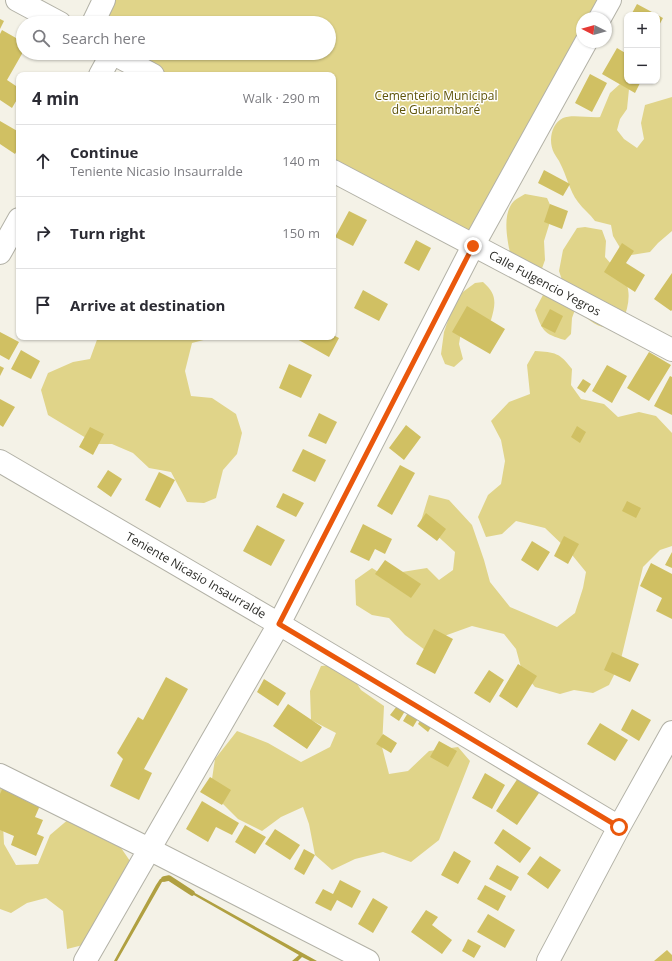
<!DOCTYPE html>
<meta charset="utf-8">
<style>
:root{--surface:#fff;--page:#f7f7f7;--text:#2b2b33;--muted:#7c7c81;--line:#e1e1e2}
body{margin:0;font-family:"Open Sans",sans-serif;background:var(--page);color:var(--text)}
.controls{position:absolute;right:12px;top:12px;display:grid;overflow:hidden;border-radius:8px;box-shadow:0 1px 3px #0004}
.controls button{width:36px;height:36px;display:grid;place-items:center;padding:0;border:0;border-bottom:1px solid var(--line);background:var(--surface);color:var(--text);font:20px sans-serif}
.compass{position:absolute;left:576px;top:12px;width:36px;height:36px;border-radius:50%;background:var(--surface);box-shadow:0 1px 3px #0004;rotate:276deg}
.stop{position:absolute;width:12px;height:12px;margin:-9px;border:3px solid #ea580c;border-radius:50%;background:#fff}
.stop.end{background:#ea580c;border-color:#fff;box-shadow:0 1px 4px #0008}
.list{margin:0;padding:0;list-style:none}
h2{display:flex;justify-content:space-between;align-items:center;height:52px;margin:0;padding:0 16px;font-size:17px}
h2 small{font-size:13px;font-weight:400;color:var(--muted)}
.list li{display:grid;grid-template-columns:26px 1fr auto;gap:12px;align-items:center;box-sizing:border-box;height:72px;padding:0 16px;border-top:1px solid var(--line)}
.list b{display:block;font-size:15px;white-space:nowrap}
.list p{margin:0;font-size:13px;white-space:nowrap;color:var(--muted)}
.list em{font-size:13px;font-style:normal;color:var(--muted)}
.icon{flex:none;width:22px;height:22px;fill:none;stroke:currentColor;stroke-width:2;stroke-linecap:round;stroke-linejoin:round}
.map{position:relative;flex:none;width:672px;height:961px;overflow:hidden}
.search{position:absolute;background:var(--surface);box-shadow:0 1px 3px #0004;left:16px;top:16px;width:320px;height:44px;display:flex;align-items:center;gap:10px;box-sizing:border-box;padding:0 14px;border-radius:22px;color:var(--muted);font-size:15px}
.panel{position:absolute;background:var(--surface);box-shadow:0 1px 3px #0004;left:16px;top:72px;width:320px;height:268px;border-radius:8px}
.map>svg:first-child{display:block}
</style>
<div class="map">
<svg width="672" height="961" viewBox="0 0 672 961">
<rect width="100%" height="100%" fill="#f4f2e7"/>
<path fill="#e0d489" d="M 104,0 L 610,0 L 600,18 L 582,18 L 582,42 L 473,246 L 333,167 L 333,75 L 168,75 L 129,53 L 329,53 L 329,23 L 93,23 Z
M 620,84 L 629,89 L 627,109 L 620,119 L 617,130 L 624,139 L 637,148 L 644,139 L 641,123 L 645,105 L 672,97 L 672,231 L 658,243 L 650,252 L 625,256 L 613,236 L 611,225 L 595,221 C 590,214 583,209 578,202 C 569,190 567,176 560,163 C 559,160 556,157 554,153 C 548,141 551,124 563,118 C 571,114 590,118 600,117 L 610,93 Z
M 525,194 L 547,198 L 552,209 L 549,225 L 544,241 L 545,260 L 540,274 L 510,253 C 507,238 502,213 514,201 C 517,198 522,196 525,194 Z
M 585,227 L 602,230 L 606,241 L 605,257 C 610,263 615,268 620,273 C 633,288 629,305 623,321 C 620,323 615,327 612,327 C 597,330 585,317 576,307 L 572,318 L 571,334 L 565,340 C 543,334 542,330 535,310 L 543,295 L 558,292 L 563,283 L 559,271 L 563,250 L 577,228 Z
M 483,282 C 497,294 496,303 491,320 L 461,332 L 459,344 L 463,359 L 454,367 L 445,364 L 441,354 L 444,332 L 456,297 L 475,283 Z
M 98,337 L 215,337 L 192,343 L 185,371 L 191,396 L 212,398 L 236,414 L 242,433 L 237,454 L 223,470 L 216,498 L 204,503 L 187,502 L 171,472 L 149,468 L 133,453 L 112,444 L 96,444 L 48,415 L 41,390 L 48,373 L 73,362 L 90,359 Z
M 535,351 C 555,352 560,353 572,369 L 571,385 L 581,399 L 604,404 L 618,417 L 639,412 L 656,416 L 672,433 L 672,546 L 660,550 L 643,567 L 620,663 L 609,685 L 593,693 L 574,690 L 560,694 L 535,687 L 522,671 L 516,649 L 504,634 L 472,626 L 447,635 L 425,650 L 405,635 L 389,618 L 372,615 L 356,605 L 355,580 L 372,568 L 388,578 L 402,572 L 427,568 L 439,580 L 453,570 L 455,552 L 421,521 L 429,495 L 449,500 L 472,525 L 484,560 L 490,582 L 510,607 L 557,627 L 575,613 L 583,588 L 586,572 L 568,550 L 545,528 L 516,521 L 502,534 L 486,537 L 478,517 L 488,495 L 501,484 L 505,461 L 501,440 L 491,421 L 509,402 L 530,394 L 527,365 Z
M 344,664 L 361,690 L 384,706 L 382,747 L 389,774 L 408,771 L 429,751 L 458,747 L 470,761 L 439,840 L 411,862 L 383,852 L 355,859 L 332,870 L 315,855 L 309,824 L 303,807 L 281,817 L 262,831 L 238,819 L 219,800 L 212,779 L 215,759 L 237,731 L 268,743 L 301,762 L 330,747 L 336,733 L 311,720 L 310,691 L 321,666 Z
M 0,784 L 7,790 L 3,824 L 4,844 L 16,865 L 38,864 L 50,835 L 70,818 L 117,842 L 130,861 L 91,943 L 67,949 L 63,911 L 46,898 L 27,903 L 11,913 L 0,909 Z"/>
<path fill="#b0a041" d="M 168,876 L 171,877 L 170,880 L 162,882 L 117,961 L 114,961 L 156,885 L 160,879 Z
M 186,888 L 317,961 L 310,961 L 302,957 L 298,961 L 292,961 L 299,955 L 185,890 Z"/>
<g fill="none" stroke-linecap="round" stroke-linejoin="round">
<path stroke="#b0a041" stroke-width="5.5" d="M 164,879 L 169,878 L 192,893"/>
</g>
<path fill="#d0c063" d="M 637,4 L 663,18 L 657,29 L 657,15 L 631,15 Z
M 29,18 L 37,23 L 26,23 Z
M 0,19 L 4,21 L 0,29 Z
M 23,28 L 23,38 L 18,35 Z
M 2,30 L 23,42 L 23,52 L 7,80 L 19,88 L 19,96 L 12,108 L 0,100 L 0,34 Z
M 617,48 L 627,54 L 627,81 L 641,81 L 635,93 L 602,74 Z
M 52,53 L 62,53 L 59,58 Z
M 590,74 L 607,83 L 592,112 L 575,103 Z
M 0,121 L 19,132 L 19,147 L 15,154 L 0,144 Z
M 544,170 L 570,184 L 563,196 L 538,183 Z
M 550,204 L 568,211 L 562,229 L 544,222 Z
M 349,211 L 367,220 L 353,246 L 335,237 Z
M 416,240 L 431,248 L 419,271 L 404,263 Z
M 622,243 L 634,251 L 626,263 L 645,275 L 635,292 L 604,272 Z
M 672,273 L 672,310 L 671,311 L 654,299 Z
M 363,290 L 388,304 L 379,321 L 354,308 Z
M 467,306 L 505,329 L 490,354 L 452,332 Z
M 550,309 L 563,316 L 555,333 L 541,326 Z
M 0,332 L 19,342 L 9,360 L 0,355 Z
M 333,335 L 339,338 L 329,357 L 297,339 L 298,337 L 333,337 Z
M 21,350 L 40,361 L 31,379 L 11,369 Z
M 649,352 L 671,365 L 649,401 L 627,388 Z
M 289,364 L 312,375 L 301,398 L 279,388 Z
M 607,365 L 627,376 L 612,403 L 592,391 Z
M 0,366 L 4,368 L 0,376 Z
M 670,376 L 672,377 L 672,415 L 654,406 Z
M 583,379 L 591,384 L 585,393 L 577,388 Z
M 0,399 L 15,407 L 3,427 L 0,425 Z
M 319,413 L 337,422 L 326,444 L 308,436 Z
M 406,425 L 421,437 L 404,460 L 389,448 Z
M 577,426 L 586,432 L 580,443 L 571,437 Z
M 90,427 L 104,434 L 93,455 L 79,447 Z
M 303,449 L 326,460 L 315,482 L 292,471 Z
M 400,465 L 415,473 L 392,515 L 377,506 Z
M 108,470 L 122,479 L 111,497 L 97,487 Z
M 159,472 L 175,480 L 160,508 L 145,500 Z
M 283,493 L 304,503 L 296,517 L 276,507 Z
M 627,501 L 641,508 L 636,518 L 622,511 Z
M 426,513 L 446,529 L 437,541 L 417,526 Z
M 363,524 L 392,539 L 385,554 L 375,549 L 369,561 L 350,552 Z
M 257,525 L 285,540 L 271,566 L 243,551 Z
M 564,536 L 579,544 L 568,564 L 554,556 Z
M 532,541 L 550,552 L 538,571 L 521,560 Z
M 672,552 L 672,568 L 665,565 Z
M 385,560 L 421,584 L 411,598 L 375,574 Z
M 651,563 L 672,574 L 672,619 L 656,611 L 662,598 L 640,586 Z
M 434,629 L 453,639 L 435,674 L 416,664 Z
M 612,652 L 639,664 L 630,682 L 604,670 Z
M 518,664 L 537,676 L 517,708 L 499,696 Z
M 489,670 L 504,680 L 490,703 L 474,693 Z
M 166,677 L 188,689 L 144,769 L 152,773 L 139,800 L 110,786 L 123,759 L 117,753 L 138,717 L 143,720 Z
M 264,679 L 286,693 L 278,706 L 257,692 Z
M 288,704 L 322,727 L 307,749 L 273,726 Z
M 397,706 L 405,711 L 399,721 L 390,715 Z
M 632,709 L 651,720 L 639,741 L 621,730 Z
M 409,711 L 419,717 L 413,727 L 403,721 Z
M 423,716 L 433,724 L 428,732 L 418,724 Z
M 600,723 L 628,740 L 615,761 L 587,744 Z
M 383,734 L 397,743 L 391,753 L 376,744 Z
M 439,741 L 457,751 L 448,767 L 430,757 Z
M 485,773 L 505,785 L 492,809 L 472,798 Z
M 210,777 L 231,790 L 222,805 L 200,792 Z
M 518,778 L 539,793 L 517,825 L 496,811 Z
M 4,785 L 42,801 L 35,817 L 43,820 L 37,834 L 44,837 L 36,856 L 11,845 L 14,836 L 0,830 L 0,794 Z
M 202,801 L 239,823 L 232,835 L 216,827 L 208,842 L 186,829 Z
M 245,825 L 266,837 L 255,854 L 235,842 Z
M 275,829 L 300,845 L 290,860 L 265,844 Z
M 503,829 L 531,848 L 520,863 L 494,843 Z
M 304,849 L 315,855 L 304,875 L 294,869 Z
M 454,851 L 471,861 L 458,884 L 441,875 Z
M 540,856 L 561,870 L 548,889 L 527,874 Z
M 497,865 L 519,877 L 511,891 L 489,879 Z
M 340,880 L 361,891 L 352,908 L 337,900 L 331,911 L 315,903 L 323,889 L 333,894 Z
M 485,885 L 506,896 L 498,911 L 477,899 Z
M 373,898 L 388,907 L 373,933 L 358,924 Z
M 426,910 L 438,917 L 432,925 L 452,940 L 442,954 L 411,932 Z
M 488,914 L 515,930 L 505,948 L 477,932 Z
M 468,939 L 481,946 L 474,958 L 462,951 Z
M 667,950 L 672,955 L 672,961 L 654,961 Z"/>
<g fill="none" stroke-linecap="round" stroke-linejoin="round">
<defs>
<path id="street" d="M 17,0 L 60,23
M 600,18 L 610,0
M 93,23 L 104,0
M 112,53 L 153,75
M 100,75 L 112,53
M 333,171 L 672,350
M 0,253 L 19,219
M 0,461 L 279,624 L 619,827
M 0,775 L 149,849 L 368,961
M 85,961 L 279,624 L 473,246 L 586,42
M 548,961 L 619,827 L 672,732"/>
</defs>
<use href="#street" stroke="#b2b1a6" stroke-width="24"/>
<use href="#street" stroke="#fff" stroke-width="22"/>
</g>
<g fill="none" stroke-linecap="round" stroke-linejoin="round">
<path stroke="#ea580c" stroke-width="5" d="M 473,246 L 279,624 L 619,827"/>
</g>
<g text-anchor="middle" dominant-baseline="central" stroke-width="3" stroke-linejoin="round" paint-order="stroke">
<g font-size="12" fill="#5f5409" stroke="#fff">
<text x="436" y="95">Cementerio Municipal<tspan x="436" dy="14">de Guarambaré</tspan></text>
</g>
<g font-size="12" fill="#2b2b27" stroke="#fff">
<text transform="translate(545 283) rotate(28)">Calle Fulgencio Yegros</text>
<text transform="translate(196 575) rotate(30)">Teniente Nicasio Insaurralde</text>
</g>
</g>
</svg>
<div class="controls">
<button>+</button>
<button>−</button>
</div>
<svg class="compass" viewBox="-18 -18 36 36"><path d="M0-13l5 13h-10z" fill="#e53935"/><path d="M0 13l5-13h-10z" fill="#7c7c81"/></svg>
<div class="stop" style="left:619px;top:827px"></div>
<div class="stop end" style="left:473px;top:246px"></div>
<div class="search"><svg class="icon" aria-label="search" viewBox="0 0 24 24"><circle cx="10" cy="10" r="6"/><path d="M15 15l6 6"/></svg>Search here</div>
<section class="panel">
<h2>4 min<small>Walk · 290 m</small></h2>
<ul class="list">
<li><svg class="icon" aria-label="ahead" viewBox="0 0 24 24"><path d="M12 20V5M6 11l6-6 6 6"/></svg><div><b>Continue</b><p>Teniente Nicasio Insaurralde</p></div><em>140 m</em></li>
<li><svg class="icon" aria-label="right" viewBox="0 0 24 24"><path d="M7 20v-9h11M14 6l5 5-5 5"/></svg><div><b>Turn right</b></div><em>150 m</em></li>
<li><svg class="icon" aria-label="arrive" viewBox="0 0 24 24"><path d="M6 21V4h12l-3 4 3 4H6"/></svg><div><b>Arrive at destination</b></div></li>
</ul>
</section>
</div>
